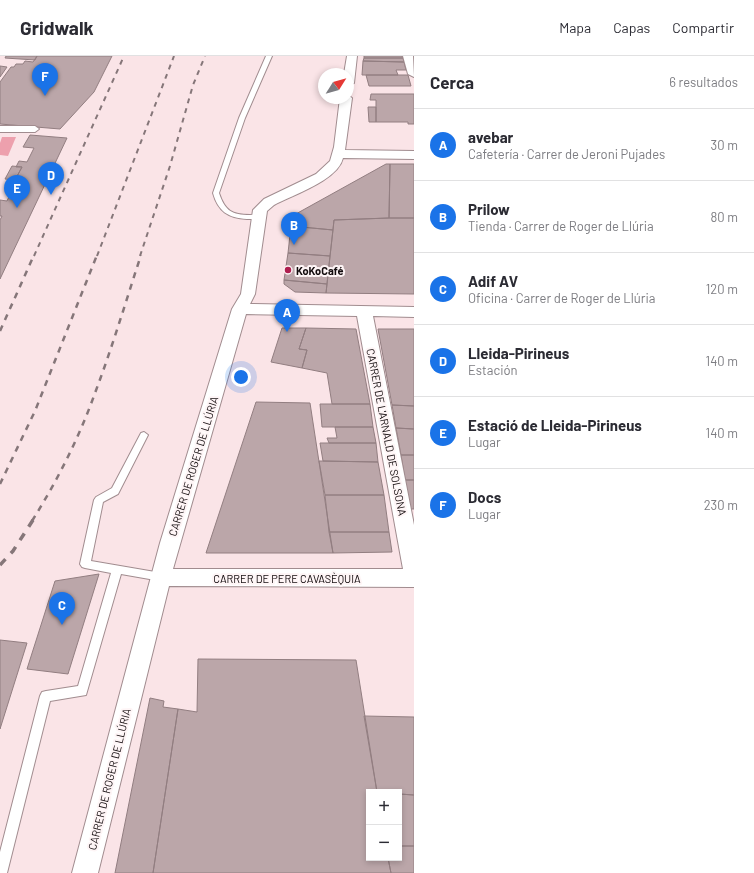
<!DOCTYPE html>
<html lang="es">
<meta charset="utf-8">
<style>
:root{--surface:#fff;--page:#f2f2f3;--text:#2b2b33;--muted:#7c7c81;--line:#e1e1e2;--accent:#1a73e8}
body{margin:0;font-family:Barlow,sans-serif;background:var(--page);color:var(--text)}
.controls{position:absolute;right:12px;bottom:12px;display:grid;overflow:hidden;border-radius:0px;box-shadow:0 2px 6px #0003}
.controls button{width:36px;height:36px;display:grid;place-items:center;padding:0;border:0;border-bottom:1px solid var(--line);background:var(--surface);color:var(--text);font:20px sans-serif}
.compass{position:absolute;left:318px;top:12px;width:36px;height:36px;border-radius:50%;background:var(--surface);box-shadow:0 2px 6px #0003;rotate:53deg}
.you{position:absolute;left:241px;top:321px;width:14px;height:14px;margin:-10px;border:3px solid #fff;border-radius:50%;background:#1a73e8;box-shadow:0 0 0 6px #1a73e833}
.badge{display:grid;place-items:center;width:26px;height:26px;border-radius:50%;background:var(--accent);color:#fff;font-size:13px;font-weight:700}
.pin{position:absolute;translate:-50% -33px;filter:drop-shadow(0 1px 2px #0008)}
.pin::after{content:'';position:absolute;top:21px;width:14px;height:12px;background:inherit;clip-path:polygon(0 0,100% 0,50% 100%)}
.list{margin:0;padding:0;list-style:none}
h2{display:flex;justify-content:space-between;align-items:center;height:52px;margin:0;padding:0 16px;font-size:17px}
h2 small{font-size:13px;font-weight:400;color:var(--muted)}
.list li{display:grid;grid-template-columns:26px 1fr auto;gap:12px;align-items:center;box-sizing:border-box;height:72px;padding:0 16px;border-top:1px solid var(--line)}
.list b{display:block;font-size:15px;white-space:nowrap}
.list p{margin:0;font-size:13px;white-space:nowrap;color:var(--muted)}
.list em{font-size:13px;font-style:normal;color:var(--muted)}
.map{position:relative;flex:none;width:414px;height:817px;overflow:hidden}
header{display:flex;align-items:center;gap:24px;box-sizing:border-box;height:56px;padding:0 20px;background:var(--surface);border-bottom:1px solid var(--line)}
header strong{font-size:19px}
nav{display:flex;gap:22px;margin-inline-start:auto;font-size:14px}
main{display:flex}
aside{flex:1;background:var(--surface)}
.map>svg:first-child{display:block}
</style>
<header>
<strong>Gridwalk</strong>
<nav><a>Mapa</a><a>Capas</a><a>Compartir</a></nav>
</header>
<main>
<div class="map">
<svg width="414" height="817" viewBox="0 0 414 817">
<rect width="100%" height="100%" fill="#fae4e7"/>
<path fill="#eda0ad" d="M 2,81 L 16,81 L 8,100 L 0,99 L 0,87 Z"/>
<path fill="#bba6a9" stroke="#927e81" d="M 6,0 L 37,0 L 35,4 L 5,2 Z
M 37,0 L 112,0 L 94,36 L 60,73 L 0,68 L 0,26 L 11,11 L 14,11 L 16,8 L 23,8 L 25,5 L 33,6 Z
M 364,0 L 402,0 L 403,2 L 364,2 Z
M 364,2 L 403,2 L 404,6 L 363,5 Z
M 363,5 L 404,6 L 406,14 L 396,14 L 398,19 L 362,19 Z
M 0,10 L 7,11 L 0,21 Z
M 366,19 L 408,19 L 411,30 L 369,30 Z
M 371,38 L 414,38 L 414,68 L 408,68 L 408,66 L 376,66 L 376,44 L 370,44 Z
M 368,51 L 376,51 L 376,66 L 369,66 Z
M 30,79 L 67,82 L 0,223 L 0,164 L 2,160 L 0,160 L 0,144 L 7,145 L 14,130 L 6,129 L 9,123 L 15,124 L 22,111 L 16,111 L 19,105 L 27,106 L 34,92 L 23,91 Z
M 386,108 L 390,108 L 389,162 L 334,164 L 333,174 L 291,170 L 294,159 Z
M 390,108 L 414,108 L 414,162 L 389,162 Z
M 12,110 L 22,111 L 15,124 L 5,123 Z
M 389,162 L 414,162 L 414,238 L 326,237 L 334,164 Z
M 291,170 L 333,174 L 330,200 L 288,197 Z
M 288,197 L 330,200 L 327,228 L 284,224 Z
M 284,224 L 327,228 L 326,237 L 295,236 L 284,228 Z
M 282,272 L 306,272 L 299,293 L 307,294 L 302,312 L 271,306 Z
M 306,272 L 356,273 L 370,348 L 332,348 L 327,317 L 302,312 L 307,294 L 299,293 Z
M 378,273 L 414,273 L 414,350 L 392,349 Z
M 256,346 L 310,347 L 333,497 L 206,497 Z
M 320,348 L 370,348 L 373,371 L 322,371 Z
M 392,349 L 414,350 L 414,373 L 396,372 Z
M 335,371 L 373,371 L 376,387 L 329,387 L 327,382 L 337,382 Z
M 396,372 L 414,373 L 414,399 L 401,399 Z
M 320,387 L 376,387 L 378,406 L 323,405 Z
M 401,399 L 414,399 L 414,424 L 405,424 Z
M 319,405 L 378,406 L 384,439 L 325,439 Z
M 405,424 L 414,424 L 414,453 L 410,453 Z
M 325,439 L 384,439 L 389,476 L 329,476 Z
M 329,476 L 389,476 L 392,496 L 333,497 Z
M 99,518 L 68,618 L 27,613 L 55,525 Z
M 0,584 L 27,587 L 0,673 Z
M 198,603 L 356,604 L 377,736 L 369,736 L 369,802 L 388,802 L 391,817 L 153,817 L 178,653 L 197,656 Z
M 150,642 L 164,645 L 163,651 L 178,653 L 153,817 L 115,817 Z
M 364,660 L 414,661 L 414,739 L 399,738 L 399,736 L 377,736 Z
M 399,738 L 414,739 L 414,790 L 399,790 Z
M 399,790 L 414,790 L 414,817 L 391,817 L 388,802 L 399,802 Z"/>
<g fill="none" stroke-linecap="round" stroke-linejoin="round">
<defs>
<path id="service" d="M 266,0 L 272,0 L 245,62 L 219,137 C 225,155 232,159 250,159 C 255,159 259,158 262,161 C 258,164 253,163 247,163 C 228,162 218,155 213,137 L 239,62 Z
M 144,376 L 148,379 L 118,438 L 103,446 L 91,505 L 161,517 L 165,518 L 166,521 L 165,524 L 161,525 L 121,518 L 86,639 L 50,645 L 7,817 L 0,817 L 0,796 L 40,640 L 42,636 L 46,635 L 78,630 L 111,517 L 85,512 L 82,511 L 80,508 L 94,444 L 96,441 L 112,432 L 141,377 Z"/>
<path id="pedestrian" d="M 0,70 L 35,70 L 39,73 L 35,76 L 0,76 Z"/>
<path id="minor" d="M 347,0 L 357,0 L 354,27 L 348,30 L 348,18 L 344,18 Z
M 403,0 L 413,0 L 414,21 L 408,18 Z
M 348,39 L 352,42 L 345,94 L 414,95 L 414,103 L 343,102 C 338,124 293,139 274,149 L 267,155 L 255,238 L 250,248 L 414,251 L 414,261 L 373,260 L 414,469 L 414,531 L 169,530 L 98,817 L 72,817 L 160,487 L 232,253 L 241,238 L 253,154 L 264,143 L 316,118 L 330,105 L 334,91 L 340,42 L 348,42 ZM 246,258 L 357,260 L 403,513 L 173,513 Z"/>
</defs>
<use href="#service" stroke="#a18c8f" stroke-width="2"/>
<use href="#pedestrian" stroke="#a18c8f" stroke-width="2"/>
<use href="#minor" stroke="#a18c8f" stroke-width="2"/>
<use href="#service" fill="#fff" fill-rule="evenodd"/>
<use href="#pedestrian" fill="#fff" fill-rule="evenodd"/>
<use href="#minor" fill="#fff" fill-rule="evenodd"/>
<path stroke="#857679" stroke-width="2" stroke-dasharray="5 5" stroke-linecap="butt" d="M 34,200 L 124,0
M 97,200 L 174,0
M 140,200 L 170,110 L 193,29 L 205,0"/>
<path stroke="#857679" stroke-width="2.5" stroke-dasharray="6 6" stroke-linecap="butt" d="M 0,275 L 34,199
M 0,428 L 35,355 L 97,199
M 32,465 C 57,425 79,382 95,337 C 112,292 126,245 141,199"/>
<path stroke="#857679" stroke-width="3.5" stroke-dasharray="8 8" stroke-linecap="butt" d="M 0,509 L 13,495 L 33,464"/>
</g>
<circle fill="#af1e4f" stroke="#fef5f6" stroke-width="1.5" cx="288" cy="214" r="4"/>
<g text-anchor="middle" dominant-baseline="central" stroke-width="4" stroke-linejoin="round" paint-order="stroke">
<g font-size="11" font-weight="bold" fill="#120b0d" stroke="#fef5f6" text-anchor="start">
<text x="296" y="214">KoKoCafé</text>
</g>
<g font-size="11" fill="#120b0d" stroke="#fef5f6">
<text transform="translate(387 376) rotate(79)">CARRER DE L'ARNALD DE SOLSONA</text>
<text transform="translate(193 410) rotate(-73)">CARRER DE ROGER DE LLÚRIA</text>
<text x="287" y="522">CARRER DE PERE CAVASÈQUIA</text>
<text transform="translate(109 723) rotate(-76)">CARRER DE ROGER DE LLÚRIA</text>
</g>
</g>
</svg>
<div class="controls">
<button>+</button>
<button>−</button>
</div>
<svg class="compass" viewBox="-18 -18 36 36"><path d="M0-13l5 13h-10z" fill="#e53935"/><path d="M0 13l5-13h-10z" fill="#7c7c81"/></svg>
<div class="you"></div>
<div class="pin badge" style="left:287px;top:276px">A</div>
<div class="pin badge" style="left:294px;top:189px">B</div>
<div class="pin badge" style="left:62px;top:569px">C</div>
<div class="pin badge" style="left:51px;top:139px">D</div>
<div class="pin badge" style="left:17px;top:152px">E</div>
<div class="pin badge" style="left:45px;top:40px">F</div>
</div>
<aside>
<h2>Cerca<small>6 resultados</small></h2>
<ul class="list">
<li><span class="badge">A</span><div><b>avebar</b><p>Cafetería · Carrer de Jeroni Pujades</p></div><em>30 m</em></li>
<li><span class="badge">B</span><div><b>Prilow</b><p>Tienda · Carrer de Roger de Llúria</p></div><em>80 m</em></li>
<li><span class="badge">C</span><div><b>Adif AV</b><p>Oficina · Carrer de Roger de Llúria</p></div><em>120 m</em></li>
<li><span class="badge">D</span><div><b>Lleida-Pirineus</b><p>Estación</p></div><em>140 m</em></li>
<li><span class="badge">E</span><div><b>Estació de Lleida-Pirineus</b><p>Lugar</p></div><em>140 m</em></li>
<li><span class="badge">F</span><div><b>Docs</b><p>Lugar</p></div><em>230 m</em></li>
</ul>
</aside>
</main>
